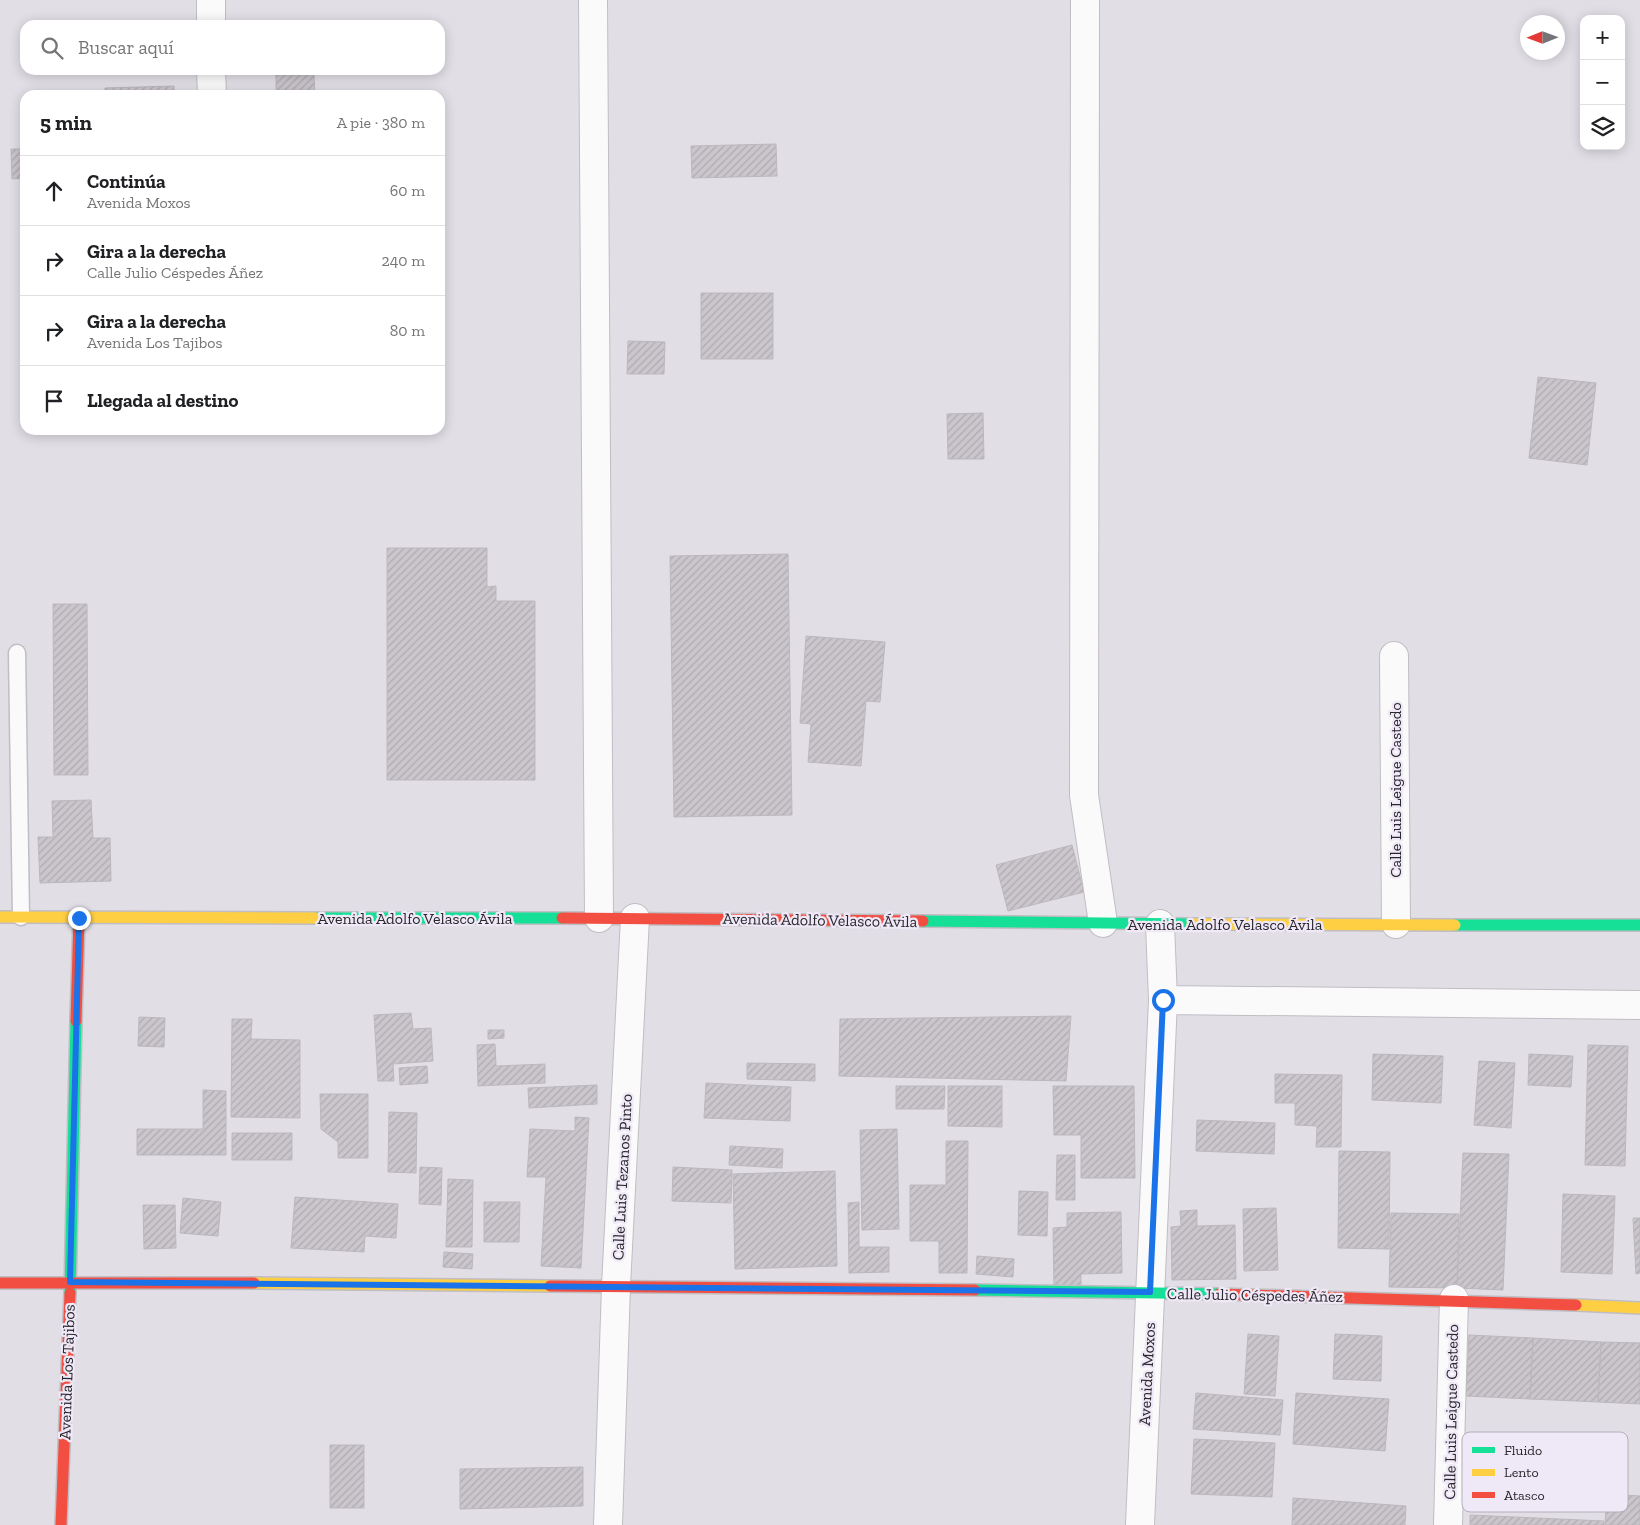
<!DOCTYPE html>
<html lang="es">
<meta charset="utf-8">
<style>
:root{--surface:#fff;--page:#f6f6f6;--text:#202124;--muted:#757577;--line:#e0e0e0}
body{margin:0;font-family:"Zilla Slab",serif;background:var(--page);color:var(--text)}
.controls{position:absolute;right:15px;top:15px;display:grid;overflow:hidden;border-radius:10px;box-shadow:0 2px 12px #0003}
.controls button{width:45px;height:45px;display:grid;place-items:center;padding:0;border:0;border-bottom:1px solid var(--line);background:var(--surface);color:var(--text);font:25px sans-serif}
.compass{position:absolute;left:1520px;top:15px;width:45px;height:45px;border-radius:50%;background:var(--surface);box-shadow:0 2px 12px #0003;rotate:269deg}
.stop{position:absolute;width:15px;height:15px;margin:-11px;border:4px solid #1a73e8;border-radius:50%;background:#fff}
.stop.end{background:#1a73e8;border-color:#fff;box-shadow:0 1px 5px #0008}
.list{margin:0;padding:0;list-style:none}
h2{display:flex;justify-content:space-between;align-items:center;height:65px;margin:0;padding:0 20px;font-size:21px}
h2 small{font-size:16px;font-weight:400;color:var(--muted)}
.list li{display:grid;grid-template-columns:32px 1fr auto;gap:15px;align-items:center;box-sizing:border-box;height:70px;padding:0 20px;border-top:1px solid var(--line)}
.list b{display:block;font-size:19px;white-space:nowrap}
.list p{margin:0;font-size:16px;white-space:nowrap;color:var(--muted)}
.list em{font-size:16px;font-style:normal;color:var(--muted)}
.icon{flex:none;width:28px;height:28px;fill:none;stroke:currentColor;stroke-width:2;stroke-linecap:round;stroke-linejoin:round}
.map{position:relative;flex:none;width:1640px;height:1525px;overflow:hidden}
.search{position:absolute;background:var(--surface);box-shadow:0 2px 12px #0003;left:20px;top:20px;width:425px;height:55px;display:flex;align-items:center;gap:12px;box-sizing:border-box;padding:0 18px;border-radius:15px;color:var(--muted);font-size:19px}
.panel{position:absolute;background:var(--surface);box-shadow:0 2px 12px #0003;left:20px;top:90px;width:425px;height:345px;border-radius:15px}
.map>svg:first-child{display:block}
</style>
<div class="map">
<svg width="1640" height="1525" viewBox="0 0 1640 1525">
<defs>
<pattern id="building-hatch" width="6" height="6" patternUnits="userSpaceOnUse" patternTransform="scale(1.25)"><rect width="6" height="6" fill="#cac6cc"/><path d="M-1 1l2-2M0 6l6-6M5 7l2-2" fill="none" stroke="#aeaaaf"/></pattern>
</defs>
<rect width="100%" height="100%" fill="#e2dee6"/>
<path fill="url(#building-hatch)" stroke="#bbb8bd" d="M 276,75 L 314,75 L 315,95 L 276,95 Z
M 174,86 L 174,95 L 105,95 L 105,88 Z
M 776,144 L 777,176 L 692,178 L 691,146 Z
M 11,149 L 25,149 L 25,178 L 12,179 Z
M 701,293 L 773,293 L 773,359 L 701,359 Z
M 628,341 L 665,342 L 664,374 L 627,374 Z
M 1538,377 L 1596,383 L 1587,465 L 1529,458 Z
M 983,413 L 984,459 L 948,459 L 947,414 Z
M 387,548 L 487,548 L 487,587 L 496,586 L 496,601 L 535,601 L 535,780 L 387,780 Z
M 788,554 L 792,815 L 674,817 L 670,556 Z
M 53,604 L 87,604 L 88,775 L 54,775 Z
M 806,636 L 885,642 L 880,702 L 866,701 L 861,766 L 808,762 L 811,724 L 800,723 Z
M 91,800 L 93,838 L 110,838 L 111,881 L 40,883 L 38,837 L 53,837 L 52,801 Z
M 1072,845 L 1084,892 L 1008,911 L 996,865 Z
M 411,1013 L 413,1029 L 431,1028 L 433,1061 L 393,1064 L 394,1081 L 378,1081 L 374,1015 Z
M 1071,1016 L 1066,1081 L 839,1076 L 840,1019 Z
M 139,1017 L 165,1018 L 164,1047 L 138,1046 Z
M 232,1019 L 252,1019 L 251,1039 L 300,1040 L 300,1118 L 231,1117 Z
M 488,1030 L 504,1030 L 504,1038 L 488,1039 Z
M 495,1044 L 496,1066 L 545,1064 L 545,1083 L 478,1086 L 477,1045 Z
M 1588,1045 L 1628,1046 L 1625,1166 L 1585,1165 Z
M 1373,1054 L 1443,1056 L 1441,1103 L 1372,1100 Z
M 1529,1054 L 1573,1056 L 1571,1087 L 1528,1085 Z
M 1479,1061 L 1515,1063 L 1511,1128 L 1474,1125 Z
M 747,1063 L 815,1064 L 815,1081 L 747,1079 Z
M 427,1066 L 428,1083 L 400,1085 L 399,1068 Z
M 1275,1074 L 1342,1075 L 1341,1147 L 1316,1147 L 1317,1126 L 1295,1125 L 1295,1103 L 1275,1103 Z
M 706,1083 L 791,1087 L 790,1121 L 704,1118 Z
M 597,1085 L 597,1104 L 529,1108 L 528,1088 Z
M 896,1086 L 945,1086 L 944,1109 L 896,1109 Z
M 948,1086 L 1002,1086 L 1002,1127 L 948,1126 Z
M 1053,1086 L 1134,1086 L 1135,1178 L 1081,1178 L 1081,1135 L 1054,1135 Z
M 203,1090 L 226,1091 L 226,1155 L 137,1155 L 137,1129 L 203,1129 Z
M 320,1094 L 368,1094 L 368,1158 L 338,1158 L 338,1142 L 321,1129 Z
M 389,1112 L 417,1113 L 416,1173 L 388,1172 Z
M 575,1117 L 589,1118 L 581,1268 L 541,1266 L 546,1177 L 527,1177 L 530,1129 L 575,1131 Z
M 1197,1120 L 1275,1123 L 1274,1154 L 1196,1151 Z
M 897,1129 L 899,1229 L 862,1230 L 860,1130 Z
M 232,1133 L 292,1133 L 292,1160 L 232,1160 Z
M 946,1141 L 968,1141 L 967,1273 L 939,1273 L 939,1241 L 910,1241 L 910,1185 L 946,1185 Z
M 730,1146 L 783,1149 L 782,1168 L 729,1165 Z
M 1339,1151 L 1390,1152 L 1389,1249 L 1338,1248 Z
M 1463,1153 L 1509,1154 L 1503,1290 L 1457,1288 Z
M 1057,1155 L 1075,1155 L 1075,1200 L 1056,1200 Z
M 420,1167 L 442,1168 L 441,1205 L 419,1204 Z
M 673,1167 L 732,1170 L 731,1203 L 672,1201 Z
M 835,1171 L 837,1266 L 735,1269 L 733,1174 Z
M 448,1179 L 473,1180 L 472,1247 L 446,1247 Z
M 1019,1191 L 1048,1192 L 1047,1236 L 1018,1235 Z
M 1563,1194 L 1615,1196 L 1612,1274 L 1561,1272 Z
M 295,1197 L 398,1204 L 396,1238 L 365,1236 L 364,1252 L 291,1248 Z
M 183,1198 L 221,1202 L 218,1236 L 180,1233 Z
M 484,1202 L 520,1202 L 519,1242 L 484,1242 Z
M 859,1202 L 859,1247 L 889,1247 L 889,1272 L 849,1273 L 848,1203 Z
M 143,1205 L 175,1205 L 176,1248 L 144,1249 Z
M 1276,1208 L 1278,1270 L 1244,1271 L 1243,1209 Z
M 1197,1210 L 1197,1226 L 1235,1225 L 1236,1279 L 1172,1280 L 1171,1227 L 1181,1226 L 1180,1211 Z
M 1121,1212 L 1122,1273 L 1081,1274 L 1081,1286 L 1054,1287 L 1053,1228 L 1067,1227 L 1067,1213 Z
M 1391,1213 L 1459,1214 L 1457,1288 L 1389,1287 Z
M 1633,1218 L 1640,1218 L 1640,1273 L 1636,1274 Z
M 444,1252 L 473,1254 L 472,1269 L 443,1267 Z
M 977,1256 L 1014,1259 L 1013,1277 L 976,1274 Z
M 1248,1334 L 1279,1336 L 1275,1396 L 1244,1394 Z
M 1335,1334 L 1382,1336 L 1381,1381 L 1333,1379 Z
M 1469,1335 L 1533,1338 L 1530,1399 L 1466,1396 Z
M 1533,1338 L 1601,1342 L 1598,1402 L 1530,1399 Z
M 1601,1342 L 1640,1343 L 1640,1404 L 1598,1402 Z
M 1196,1393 L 1283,1400 L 1280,1435 L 1193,1429 Z
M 1296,1393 L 1389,1399 L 1385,1451 L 1293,1444 Z
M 1194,1439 L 1275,1443 L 1272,1497 L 1191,1494 Z
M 330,1445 L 364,1445 L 364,1508 L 330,1508 Z
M 583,1467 L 583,1506 L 460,1509 L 460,1469 Z
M 1607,1494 L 1640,1496 L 1640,1525 L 1605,1525 Z
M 1293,1498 L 1406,1506 L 1405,1525 L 1292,1525 Z
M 1470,1515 L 1604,1521 L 1604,1525 L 1470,1525 Z"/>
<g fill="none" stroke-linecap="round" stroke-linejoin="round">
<defs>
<path id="lane" d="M 17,653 L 21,917"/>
<path id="street" d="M 211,0 L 211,25
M 593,0 L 599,918
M 1085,0 L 1084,795 L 1103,923
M 211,70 L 212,95
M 1394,656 L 1396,924
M 1163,1000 L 1640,1005
M 608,1525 L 616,1286 L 635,918
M 1140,1525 L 1163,1000 L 1160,924
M 1448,1525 L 1454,1299"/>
<path id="fast" d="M 316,918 L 562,918
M 923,921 L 1192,924
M 1455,925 L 1640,925
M 975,1290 L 1219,1294
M 70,1293 L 76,1021"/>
<path id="slow" d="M 0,917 L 316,918
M 1192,924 L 1455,925
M 254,1283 L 550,1286
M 1576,1305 L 1640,1308"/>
<path id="jam" d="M 562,918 L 923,921
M 76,1021 L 79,918
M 0,1283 L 254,1283
M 550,1286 L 975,1290
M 1219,1294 L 1576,1305
M 61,1525 L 70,1293"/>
</defs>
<use href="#lane" stroke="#c0bdc3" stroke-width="19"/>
<use href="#street" stroke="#c0bdc3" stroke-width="30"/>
<use href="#fast" stroke="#c0bdc3" stroke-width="14"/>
<use href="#slow" stroke="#c0bdc3" stroke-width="14"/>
<use href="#jam" stroke="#c0bdc3" stroke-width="14"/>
<use href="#lane" stroke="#fbfafb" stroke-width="16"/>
<use href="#street" stroke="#fbfafb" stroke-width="28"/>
<use href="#fast" stroke="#16e098" stroke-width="11"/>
<use href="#slow" stroke="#ffcf43" stroke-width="11"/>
<use href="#jam" stroke="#f24e42" stroke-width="11"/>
</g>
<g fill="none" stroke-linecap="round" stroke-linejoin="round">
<path stroke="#1a73e8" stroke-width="6" d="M 79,918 L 70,1282 L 1150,1292 L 1163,1000"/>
</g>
<g text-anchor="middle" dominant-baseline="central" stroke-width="4.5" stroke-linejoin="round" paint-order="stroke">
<g font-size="16" fill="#29262c" stroke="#efe8f7">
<text transform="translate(1395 790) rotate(-90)">Calle Luis Leigue Castedo</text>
<text x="415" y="918">Avenida Adolfo Velasco Ávila</text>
<text transform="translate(820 920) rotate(1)">Avenida Adolfo Velasco Ávila</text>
<text x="1225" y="924">Avenida Adolfo Velasco Ávila</text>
<text transform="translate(622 1177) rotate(-87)">Calle Luis Tezanos Pinto</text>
<text transform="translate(1255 1295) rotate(1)">Calle Julio Céspedes Áñez</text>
<text transform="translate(67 1372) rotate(-88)">Avenida Los Tajibos</text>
<text transform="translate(1147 1374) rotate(-87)">Avenida Moxos</text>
<text transform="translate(1451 1412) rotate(-89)">Calle Luis Leigue Castedo</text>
</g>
</g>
<rect x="1462" y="1432" width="166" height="80" rx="8" fill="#efe8f7" stroke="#b4aeba" stroke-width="1"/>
<rect x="1472" y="1447" width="23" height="6" fill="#16e098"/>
<rect x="1472" y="1469" width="23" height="7" fill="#ffcf43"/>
<rect x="1472" y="1492" width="23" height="6" fill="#f24e42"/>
<g font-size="14" fill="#29262c">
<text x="1504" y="1455">Fluido</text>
<text x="1504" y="1477">Lento</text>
<text x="1504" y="1500">Atasco</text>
</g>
</svg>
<div class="controls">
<button>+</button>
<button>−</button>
<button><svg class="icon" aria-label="layers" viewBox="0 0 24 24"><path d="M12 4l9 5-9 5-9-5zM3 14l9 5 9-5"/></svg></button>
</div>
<svg class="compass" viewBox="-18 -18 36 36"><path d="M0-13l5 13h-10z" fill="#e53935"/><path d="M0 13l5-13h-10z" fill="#757577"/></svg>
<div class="stop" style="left:1163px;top:1000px"></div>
<div class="stop end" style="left:79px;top:918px"></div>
<div class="search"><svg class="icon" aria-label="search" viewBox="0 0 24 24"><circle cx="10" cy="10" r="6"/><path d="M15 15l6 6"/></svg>Buscar aquí</div>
<section class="panel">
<h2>5 min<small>A pie · 380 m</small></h2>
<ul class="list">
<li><svg class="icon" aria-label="ahead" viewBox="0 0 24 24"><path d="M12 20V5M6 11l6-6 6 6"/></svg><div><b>Continúa</b><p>Avenida Moxos</p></div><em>60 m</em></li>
<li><svg class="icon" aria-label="right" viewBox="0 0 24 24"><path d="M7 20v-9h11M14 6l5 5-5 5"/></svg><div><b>Gira a la derecha</b><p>Calle Julio Céspedes Áñez</p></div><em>240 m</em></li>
<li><svg class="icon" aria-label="right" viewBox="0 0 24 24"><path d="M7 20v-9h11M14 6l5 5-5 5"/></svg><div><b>Gira a la derecha</b><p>Avenida Los Tajibos</p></div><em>80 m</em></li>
<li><svg class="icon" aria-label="arrive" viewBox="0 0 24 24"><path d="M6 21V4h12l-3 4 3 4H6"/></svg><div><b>Llegada al destino</b></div></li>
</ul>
</section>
</div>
